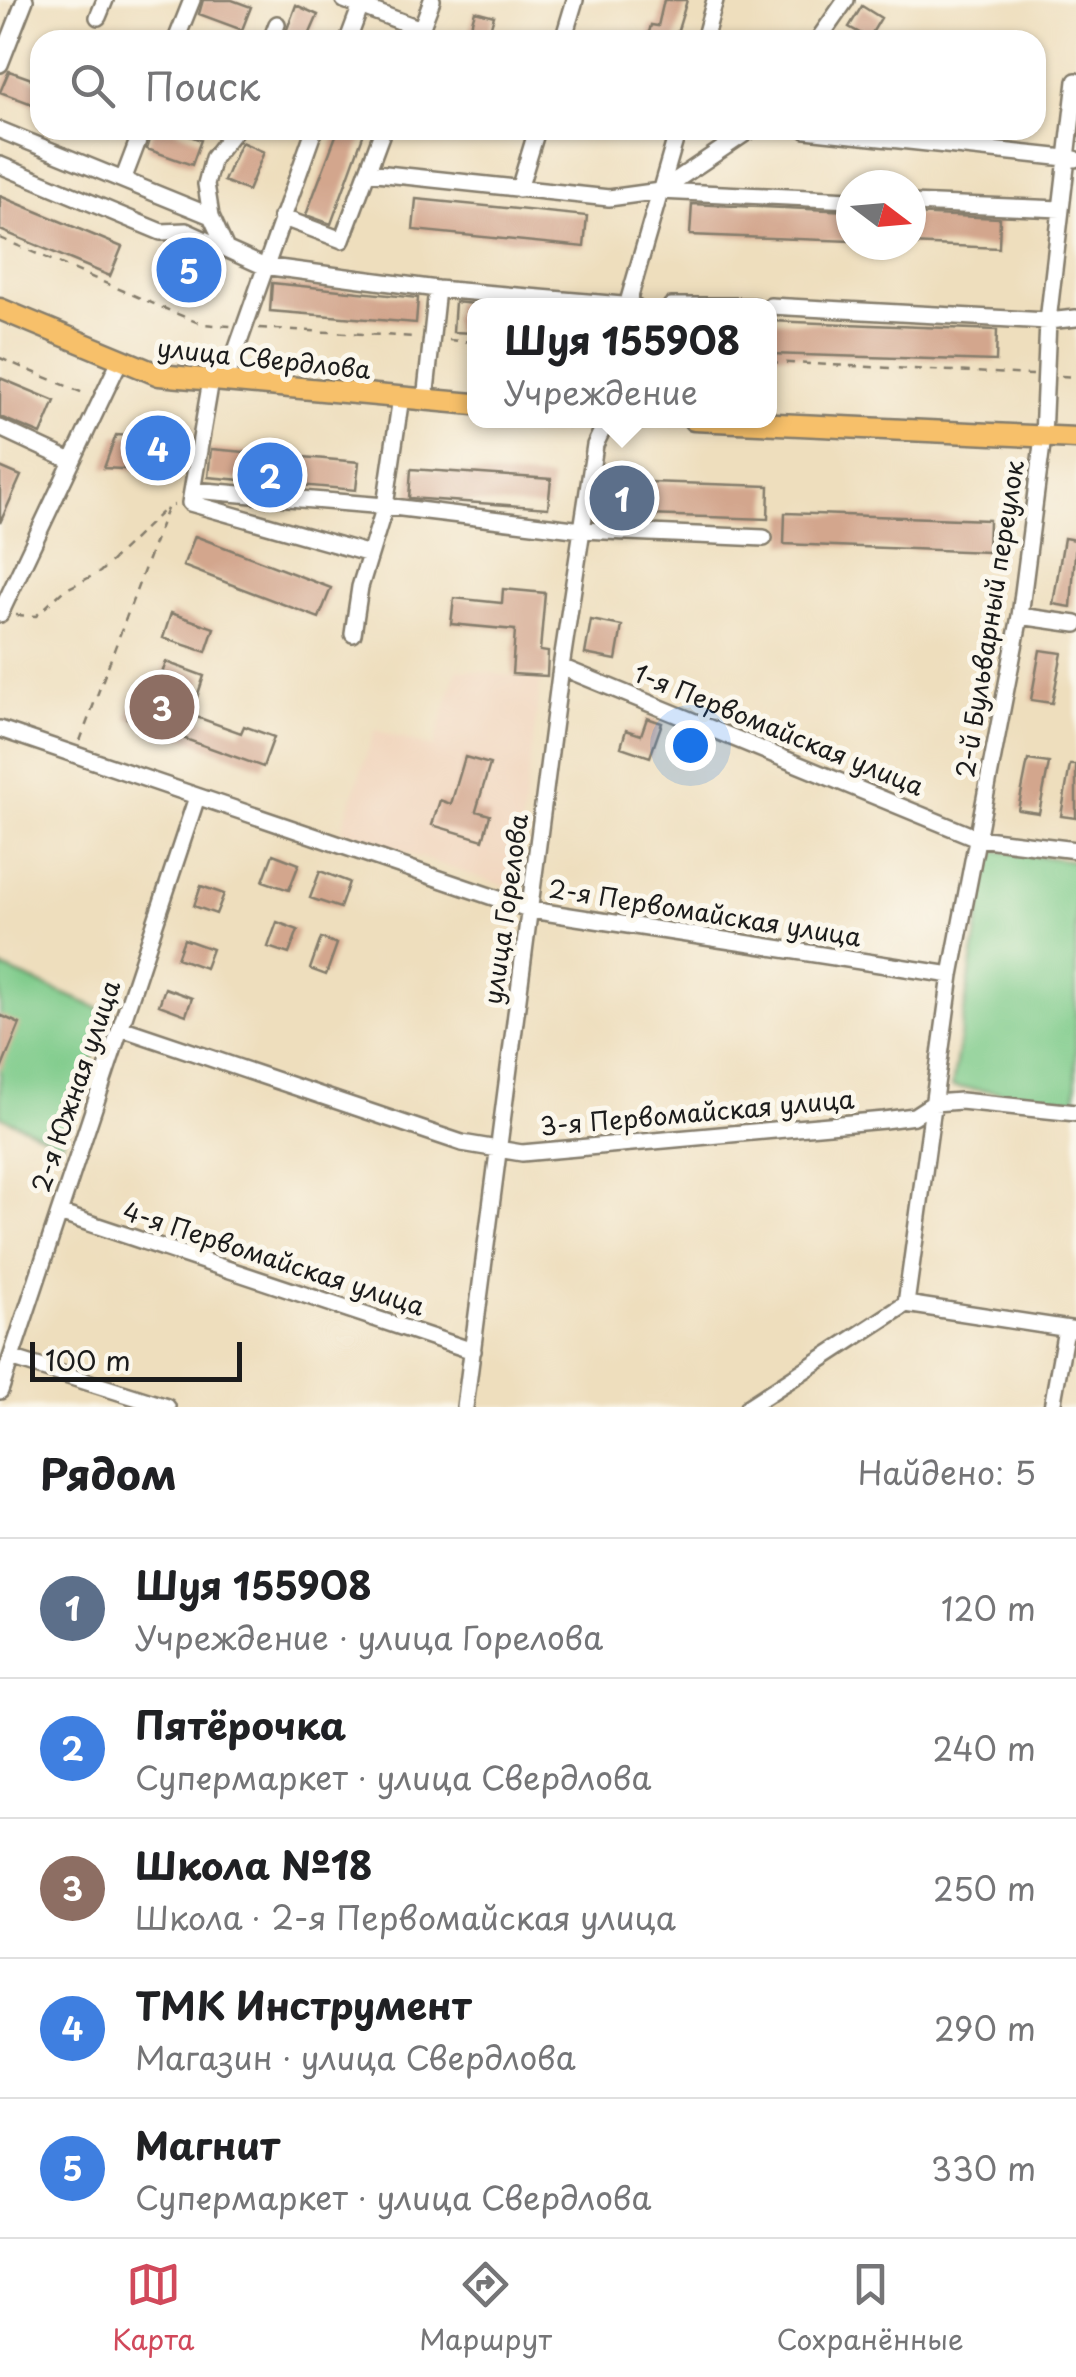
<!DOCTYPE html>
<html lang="ru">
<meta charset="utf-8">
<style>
:root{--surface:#fff;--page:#f2f2f2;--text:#202124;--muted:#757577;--line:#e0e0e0;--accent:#d1495b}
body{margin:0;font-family:"Playpen Sans",sans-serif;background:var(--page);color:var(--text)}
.compass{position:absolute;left:836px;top:170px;width:90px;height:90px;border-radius:50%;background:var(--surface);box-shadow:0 2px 8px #0004;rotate:106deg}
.scale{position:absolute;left:30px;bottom:25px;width:212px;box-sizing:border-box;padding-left:10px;border:5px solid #1c1c1c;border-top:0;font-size:28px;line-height:35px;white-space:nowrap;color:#1c1c1c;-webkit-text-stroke:8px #fbf7ec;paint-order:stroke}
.you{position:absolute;left:690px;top:745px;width:35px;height:35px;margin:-25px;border:8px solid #fff;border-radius:50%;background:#1a73e8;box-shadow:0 0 0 15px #1a73e833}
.badge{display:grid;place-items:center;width:65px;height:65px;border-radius:50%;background:var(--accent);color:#fff;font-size:32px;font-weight:700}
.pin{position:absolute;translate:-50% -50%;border:5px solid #fff;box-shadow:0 2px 10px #0006}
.popup{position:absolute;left:467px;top:298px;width:310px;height:130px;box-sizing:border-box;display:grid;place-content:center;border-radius:20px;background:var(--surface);filter:drop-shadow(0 2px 8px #0005);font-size:32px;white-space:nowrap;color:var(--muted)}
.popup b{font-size:38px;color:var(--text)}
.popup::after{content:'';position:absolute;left:50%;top:100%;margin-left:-20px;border:20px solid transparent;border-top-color:var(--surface)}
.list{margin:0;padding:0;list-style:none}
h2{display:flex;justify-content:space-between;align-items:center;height:130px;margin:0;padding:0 40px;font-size:42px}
h2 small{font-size:32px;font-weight:400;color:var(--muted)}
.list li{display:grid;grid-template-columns:65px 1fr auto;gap:30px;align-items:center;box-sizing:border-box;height:140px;padding:0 40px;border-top:2px solid var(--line)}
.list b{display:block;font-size:38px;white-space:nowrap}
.list p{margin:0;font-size:32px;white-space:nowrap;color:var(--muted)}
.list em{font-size:32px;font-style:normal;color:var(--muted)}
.icon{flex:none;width:55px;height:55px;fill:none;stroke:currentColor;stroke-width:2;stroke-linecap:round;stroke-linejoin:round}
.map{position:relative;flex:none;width:1076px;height:1407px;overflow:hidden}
.search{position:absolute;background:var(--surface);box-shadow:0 2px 8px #0004;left:30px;right:30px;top:30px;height:110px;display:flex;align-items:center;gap:25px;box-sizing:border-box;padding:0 35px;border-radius:30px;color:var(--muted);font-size:38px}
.sheet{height:830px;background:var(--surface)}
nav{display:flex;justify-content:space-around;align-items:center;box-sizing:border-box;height:140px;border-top:2px solid var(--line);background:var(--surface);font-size:28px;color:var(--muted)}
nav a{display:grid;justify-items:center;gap:5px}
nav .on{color:var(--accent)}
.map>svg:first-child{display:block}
</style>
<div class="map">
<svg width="1076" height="1407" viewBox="0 0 1076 1407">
<rect width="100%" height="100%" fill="#fbf7ec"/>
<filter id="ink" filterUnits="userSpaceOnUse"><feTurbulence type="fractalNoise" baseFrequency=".01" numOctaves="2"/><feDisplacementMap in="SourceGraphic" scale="20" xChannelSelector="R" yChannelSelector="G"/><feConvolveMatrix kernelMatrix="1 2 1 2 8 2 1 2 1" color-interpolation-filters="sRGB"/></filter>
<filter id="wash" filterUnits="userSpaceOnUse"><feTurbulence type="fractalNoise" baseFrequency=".0048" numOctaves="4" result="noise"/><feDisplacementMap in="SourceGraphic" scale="40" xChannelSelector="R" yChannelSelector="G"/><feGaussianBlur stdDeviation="2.25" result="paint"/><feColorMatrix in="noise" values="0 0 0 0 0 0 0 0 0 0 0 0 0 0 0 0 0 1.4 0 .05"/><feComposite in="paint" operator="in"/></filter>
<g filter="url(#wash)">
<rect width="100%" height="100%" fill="#eedebd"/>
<path fill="#f1d5bd" d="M 457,669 L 541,679 L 513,889 L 341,831 L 375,730 L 433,748 Z"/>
<path fill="#7ecb8a" stroke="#4d7453" stroke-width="2.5" d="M 990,850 L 1076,861 L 1076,1100 L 952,1087 Z
M 0,967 L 110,1013 L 62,1144 L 0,1116 Z"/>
<g id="blocks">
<path fill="#d3a68d" d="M 203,0 L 232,0 L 251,7 L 242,30 L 199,14 Z
M 664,0 L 687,0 L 675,40 L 647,40 L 651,25 L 658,26 Z
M 296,5 L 318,15 L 307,40 L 283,40 Z
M 862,6 L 881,18 L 869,38 L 849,27 Z
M 475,11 L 494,16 L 487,40 L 468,36 Z
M 9,71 L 40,82 L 40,107 L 0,92 Z
M 153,130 L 174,130 L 201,140 L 192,165 L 147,149 Z
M 338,130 L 365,130 L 331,224 L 306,215 Z
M 241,142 L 264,152 L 248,191 L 224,181 Z
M 0,196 L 122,247 L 110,276 L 0,230 Z
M 416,199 L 587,216 L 584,247 L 413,230 Z
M 692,204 L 851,211 L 851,241 L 690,235 Z
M 911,214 L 1000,218 L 999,248 L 911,244 Z
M 184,242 L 196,248 L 194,253 L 223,264 L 214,289 L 201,284 L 198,292 L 156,277 L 168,244 L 182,249 Z
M 272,283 L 418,298 L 416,323 L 270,311 Z
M 455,302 L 474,304 L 474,333 L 453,332 Z
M 770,321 L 997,330 L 996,361 L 770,354 Z
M 0,378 L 55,401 L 41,434 L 0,417 Z
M 116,435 L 179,439 L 178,472 L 104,468 Z
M 211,449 L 359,462 L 356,490 L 208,477 Z
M 0,467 L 21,476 L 0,523 Z
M 411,469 L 551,479 L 548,508 L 409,498 Z
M 618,481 L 769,486 L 768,519 L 617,514 Z
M 785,513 L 989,520 L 988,552 L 784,544 Z
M 195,536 L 331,588 L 319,618 L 183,566 Z
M 1064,538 L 1076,540 L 1071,607 L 1053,604 Z
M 503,589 L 545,593 L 540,651 L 548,652 L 547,676 L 512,674 L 515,630 L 451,624 L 454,598 L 502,603 Z
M 171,613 L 214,628 L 206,652 L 163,638 Z
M 591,620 L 622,626 L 616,660 L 585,654 Z
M 1040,650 L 1062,653 L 1052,703 L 1031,700 Z
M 166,662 L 204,676 L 191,715 L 241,733 L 244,726 L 274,737 L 263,767 L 127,718 L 136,693 L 153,699 Z
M 647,718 L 662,723 L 650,757 L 621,747 L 626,730 L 641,735 Z
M 465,757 L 490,764 L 476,811 L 490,815 L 483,840 L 432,825 L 440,800 L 451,804 Z
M 1028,760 L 1049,763 L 1039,813 L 1018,810 Z
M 1070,765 L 1076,765 L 1076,818 L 1061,816 Z
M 273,854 L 299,864 L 289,890 L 263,881 Z
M 320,871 L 349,882 L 340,908 L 310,898 Z
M 201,886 L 224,894 L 216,914 L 194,906 Z
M 277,922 L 298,930 L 289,954 L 268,947 Z
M 321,938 L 337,944 L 326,975 L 310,969 Z
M 184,939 L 212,949 L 205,968 L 177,958 Z
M 165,988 L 192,998 L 186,1015 L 159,1005 Z
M 0,1015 L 20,1024 L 0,1072 Z"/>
</g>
</g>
<g filter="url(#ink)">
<use href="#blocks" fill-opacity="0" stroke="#857d6c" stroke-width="2.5"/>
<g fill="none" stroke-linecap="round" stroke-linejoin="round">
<defs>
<path id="minor" d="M 344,0 L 421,29
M 98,17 L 105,0
M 176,40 L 192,0
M 271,40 L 277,24
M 348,40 L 363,0
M 417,40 L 432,0
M 563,40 L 575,0
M 704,40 L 715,0
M 818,40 L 846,0
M 0,64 L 25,0
M 0,130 L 211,216 L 226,249
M 806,130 L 1075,159
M 0,165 L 161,232 L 186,231 L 263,266 L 437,289 L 634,306
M 367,172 L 609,198 L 660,191 L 851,200
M 123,180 L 142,130
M 519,189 L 537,130
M 660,191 L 750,130
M 911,203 L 1061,209
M 211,216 L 206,184 L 213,158 L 235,130
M 281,217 L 342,240 L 383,130
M 627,306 L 678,130
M 671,306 L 755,306
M 770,306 L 1048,321 L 1076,318
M 211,380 L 190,503 L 370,554
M 225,382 L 314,130
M 425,400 L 437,289
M 0,428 L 69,460
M 193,490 L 385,506 L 582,530 L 764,538
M 0,614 L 119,362
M 1020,616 L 1076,624
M 353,634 L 360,587 L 385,506 L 401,397
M 561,667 L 977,838 L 1076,850
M 0,729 L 531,910 L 951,975
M 121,1028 L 462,1143 L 522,1153 L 884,1120 L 914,1116 L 934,1103 L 961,1101 L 1076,1113
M 59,1213 L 473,1351
M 906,1304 L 951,975 L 1020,616 L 1043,437 L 1048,321 L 1076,81
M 11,1358 L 167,1407
M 0,1391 L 197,797
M 465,1407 L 561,667 L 595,445 L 607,420
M 748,1407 L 906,1304 L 1076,1330
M 1052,1407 L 1066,1329"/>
<path id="major" d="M 0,309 L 159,375 L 474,404
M 694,420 L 1076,438"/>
</defs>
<use href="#minor" stroke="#857d6c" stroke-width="20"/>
<use href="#major" stroke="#857d6c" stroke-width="25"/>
<path stroke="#857d6c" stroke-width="2.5" stroke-dasharray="8 8" stroke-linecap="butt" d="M 0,238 L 201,324 L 231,326
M 259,328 L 416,337
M 449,340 L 474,342
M 0,358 L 88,395
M 770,362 L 1033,375
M 1061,376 L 1076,377
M 16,615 L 36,616 L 63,591 L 100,572 L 167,507
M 80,741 L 168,506 L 174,505"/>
<use href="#minor" stroke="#fff" stroke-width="15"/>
<use href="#major" stroke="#f7c06b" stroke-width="20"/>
</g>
</g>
<g text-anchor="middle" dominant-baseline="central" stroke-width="10" stroke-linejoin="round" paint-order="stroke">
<g font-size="25" fill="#1c1c1c" stroke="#fbf7ec">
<text transform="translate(264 358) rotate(6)">улица Свердлова</text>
<text transform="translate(989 619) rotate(-81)">2-й Бульварный переулок</text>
<text transform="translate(779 729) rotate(22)">1-я Первомайская улица</text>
<text transform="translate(505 909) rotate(-82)">улица Горелова</text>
<text transform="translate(705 912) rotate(9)">2-я Первомайская улица</text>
<text transform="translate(75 1086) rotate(-71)">2-я Южная улица</text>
<text transform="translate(697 1112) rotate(-5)">3-я Первомайская улица</text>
<text transform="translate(274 1258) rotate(18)">4-я Первомайская улица</text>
</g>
</g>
</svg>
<svg class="compass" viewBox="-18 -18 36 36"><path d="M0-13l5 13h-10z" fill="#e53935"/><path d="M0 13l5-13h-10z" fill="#757577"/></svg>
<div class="scale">100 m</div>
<div class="you"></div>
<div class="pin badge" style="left:622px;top:498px;background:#5c6f8a">1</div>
<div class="popup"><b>Шуя 155908</b>Учреждение</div>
<div class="pin badge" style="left:270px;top:475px;background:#3f7fe0">2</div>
<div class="pin badge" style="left:162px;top:707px;background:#8d6e63">3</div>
<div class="pin badge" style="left:158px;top:448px;background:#3f7fe0">4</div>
<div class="pin badge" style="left:189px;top:270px;background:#3f7fe0">5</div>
<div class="search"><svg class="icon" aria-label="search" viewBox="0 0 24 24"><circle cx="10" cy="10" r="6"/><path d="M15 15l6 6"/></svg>Поиск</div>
</div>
<section class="sheet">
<h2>Рядом<small>Найдено: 5</small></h2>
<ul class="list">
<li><span class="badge" style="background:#5c6f8a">1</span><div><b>Шуя 155908</b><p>Учреждение · улица Горелова</p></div><em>120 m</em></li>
<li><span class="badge" style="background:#3f7fe0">2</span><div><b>Пятёрочка</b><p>Супермаркет · улица Свердлова</p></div><em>240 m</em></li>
<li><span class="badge" style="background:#8d6e63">3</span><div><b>Школа №18</b><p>Школа · 2-я Первомайская улица</p></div><em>250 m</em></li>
<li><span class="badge" style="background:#3f7fe0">4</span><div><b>ТМК Инструмент</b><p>Магазин · улица Свердлова</p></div><em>290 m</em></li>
<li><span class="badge" style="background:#3f7fe0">5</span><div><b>Магнит</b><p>Супермаркет · улица Свердлова</p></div><em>330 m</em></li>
</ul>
</section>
<nav>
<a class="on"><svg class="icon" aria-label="map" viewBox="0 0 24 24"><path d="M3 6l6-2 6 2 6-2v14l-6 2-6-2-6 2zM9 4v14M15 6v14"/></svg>Карта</a>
<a><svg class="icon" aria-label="directions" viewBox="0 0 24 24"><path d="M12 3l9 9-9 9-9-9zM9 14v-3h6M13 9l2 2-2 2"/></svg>Маршрут</a>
<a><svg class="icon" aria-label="saved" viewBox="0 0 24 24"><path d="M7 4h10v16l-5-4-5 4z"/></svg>Сохранённые</a>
</nav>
